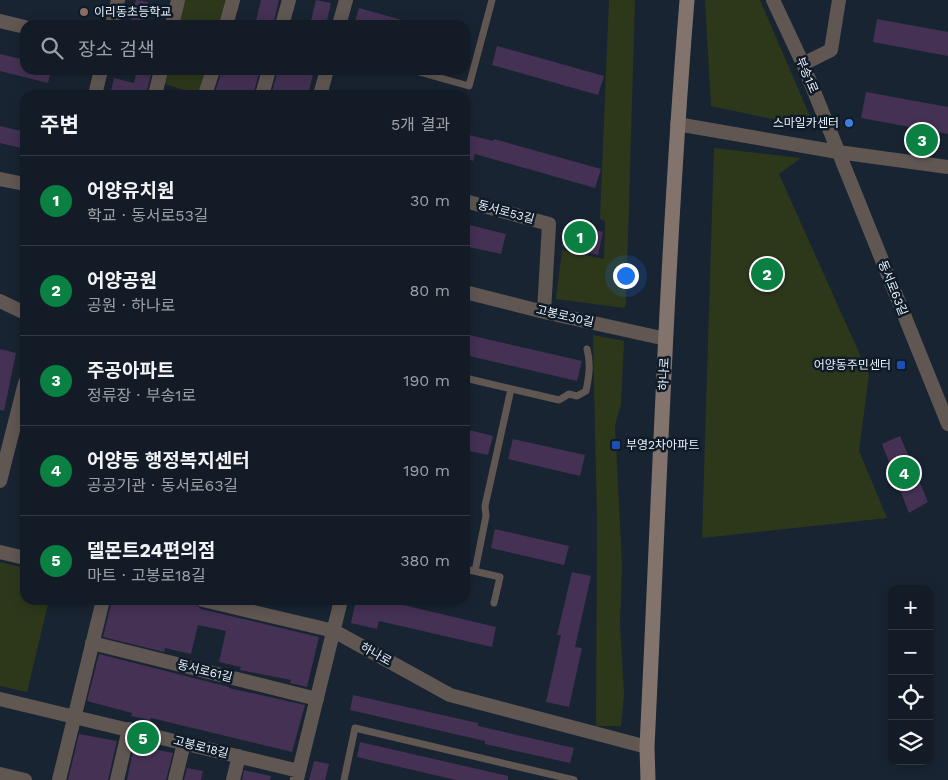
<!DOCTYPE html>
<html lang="ko">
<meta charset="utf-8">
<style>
:root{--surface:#131b26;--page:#202832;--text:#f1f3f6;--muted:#9da1a7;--line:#323943;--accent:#0b8043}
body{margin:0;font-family:"Work Sans","Noto Sans KR",sans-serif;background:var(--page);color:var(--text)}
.controls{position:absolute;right:15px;bottom:15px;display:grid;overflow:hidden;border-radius:10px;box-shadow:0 2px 12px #0003}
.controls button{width:45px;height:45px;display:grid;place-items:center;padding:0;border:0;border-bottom:1px solid var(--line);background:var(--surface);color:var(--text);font:25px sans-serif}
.you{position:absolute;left:625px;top:275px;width:18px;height:18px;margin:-12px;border:4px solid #fff;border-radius:50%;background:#1a73e8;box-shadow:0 0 0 8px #1a73e833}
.badge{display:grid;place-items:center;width:32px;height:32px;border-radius:50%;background:var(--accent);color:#fff;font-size:16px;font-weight:700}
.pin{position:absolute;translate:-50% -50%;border:2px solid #fff;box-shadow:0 1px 5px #0006}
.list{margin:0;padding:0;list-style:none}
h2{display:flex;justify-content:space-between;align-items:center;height:65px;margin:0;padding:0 20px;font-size:21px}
h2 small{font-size:16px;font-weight:400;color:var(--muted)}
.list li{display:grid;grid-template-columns:32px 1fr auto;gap:15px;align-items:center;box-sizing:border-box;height:90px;padding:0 20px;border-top:1px solid var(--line)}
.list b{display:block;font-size:19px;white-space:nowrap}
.list p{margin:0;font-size:16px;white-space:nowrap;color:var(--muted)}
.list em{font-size:16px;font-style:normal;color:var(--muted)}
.icon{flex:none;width:28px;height:28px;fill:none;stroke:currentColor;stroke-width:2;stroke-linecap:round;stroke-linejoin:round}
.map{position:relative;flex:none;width:948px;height:780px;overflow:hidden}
.search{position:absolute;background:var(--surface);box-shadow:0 2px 12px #0003;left:20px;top:20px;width:450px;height:55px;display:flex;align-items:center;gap:12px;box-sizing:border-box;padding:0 18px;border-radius:15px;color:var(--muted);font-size:19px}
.panel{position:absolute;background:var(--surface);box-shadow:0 2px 12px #0003;left:20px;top:90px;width:450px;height:515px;border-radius:15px}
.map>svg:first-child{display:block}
</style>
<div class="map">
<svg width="948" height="780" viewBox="0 0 948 780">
<rect width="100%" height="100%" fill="#192432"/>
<path fill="#2d381b" d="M 184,0 L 228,0 L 221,25 L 177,25 Z
M 609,0 L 635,0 L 626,304 L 624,308 L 556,299 L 562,250 L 604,259 L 605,221 L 600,219 Z
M 705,0 L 760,0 L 815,128 L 711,106 Z
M 165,70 L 208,70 L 201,95 L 161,83 Z
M 714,148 L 801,158 L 779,174 L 869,375 L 859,451 L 887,518 L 702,538 Z
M 593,335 L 624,341 L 621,404 L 615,425 L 622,565 L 620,624 L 624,695 L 621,726 L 596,726 L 597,520 Z
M 0,562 L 25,568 L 25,600 L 49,600 L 27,692 L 0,686 Z"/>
<path fill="#443154" d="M 136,0 L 148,2 L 143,25 L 130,25 Z
M 261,0 L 279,0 L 273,25 L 255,25 Z
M 316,0 L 331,3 L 326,25 L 310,25 Z
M 359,8 L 409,22 L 409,25 L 354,25 Z
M 877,19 L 948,32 L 948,56 L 873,42 Z
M 497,46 L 604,76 L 598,95 L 492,65 Z
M 0,54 L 25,60 L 25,70 L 51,70 L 48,83 L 0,71 Z
M 137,70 L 152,70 L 146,95 L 110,95 L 114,78 L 134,83 Z
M 222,70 L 260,70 L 253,95 L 214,95 Z
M 278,70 L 314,70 L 308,95 L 271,95 Z
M 866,92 L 948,107 L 948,134 L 861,118 Z
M 0,126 L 25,132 L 25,149 L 0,143 Z
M 465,134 L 493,141 L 494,139 L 601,169 L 595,188 L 475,154 L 473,161 L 465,158 Z
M 568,223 L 603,232 L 598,255 L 562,246 Z
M 465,224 L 506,234 L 501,254 L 465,246 Z
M 465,334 L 582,361 L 577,381 L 465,355 Z
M 0,349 L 16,353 L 4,411 L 0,410 Z
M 465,429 L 493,436 L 488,455 L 465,450 Z
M 900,436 L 928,502 L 909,513 L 882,444 Z
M 513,439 L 585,455 L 580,476 L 508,459 Z
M 495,529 L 569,546 L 564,565 L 491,548 Z
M 572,572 L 591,576 L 575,647 L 582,648 L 569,707 L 546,702 L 561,635 L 557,635 Z
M 112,600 L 177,600 L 196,604 L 201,609 L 319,637 L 307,687 L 290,683 L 291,680 L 240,670 L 241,667 L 219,662 L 226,631 L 198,625 L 191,654 L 165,648 L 164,652 L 103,637 Z
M 356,600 L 382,600 L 496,627 L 492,647 L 379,621 L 377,629 L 351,623 Z
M 99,654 L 229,687 L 229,688 L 305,705 L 292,752 L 151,718 L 150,720 L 131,716 L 132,713 L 87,701 Z
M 353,695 L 478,723 L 478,726 L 574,748 L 570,763 L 485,744 L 485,741 L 350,710 Z
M 79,734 L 117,741 L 108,780 L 68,780 Z
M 360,742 L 508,776 L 508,780 L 456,780 L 357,757 Z
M 134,745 L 173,753 L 166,780 L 127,780 Z
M 314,761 L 329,764 L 325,780 L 309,780 Z
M 187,768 L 203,771 L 201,780 L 184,780 Z
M 244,770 L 271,776 L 270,780 L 242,780 Z"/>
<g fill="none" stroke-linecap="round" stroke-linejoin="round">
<path stroke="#605753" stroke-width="7" d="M 412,70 L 469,86 L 492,0
M 465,378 L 559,400 L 569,394 L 577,396 L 586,391 C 589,376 591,364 587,349
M 465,569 L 500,577 L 494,603
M 475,571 L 486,516 L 485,506 L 511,389
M 344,780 L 355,728 L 574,780"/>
<path stroke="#605753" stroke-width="14" d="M 773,0 L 803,64 L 948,424
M 0,21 L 25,27
M 112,25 L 118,0
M 172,25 L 178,0
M 226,25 L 233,0
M 282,25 L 289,0
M 339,25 L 346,0
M 803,64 L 831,50 L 839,0
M 95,95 L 101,70
M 155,95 L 161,70
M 205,95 L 213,70
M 262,95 L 269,70
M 320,95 L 327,70
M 677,124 L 838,152 L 948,167
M 0,179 L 25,184
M 465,201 L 549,224 L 544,312
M 465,292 L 544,312 L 666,339
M 0,301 L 25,313
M 0,481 L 25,383
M 0,552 L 25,558
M 203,600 L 334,631 L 450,695 L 647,747
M 92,643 L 317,699
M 0,699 L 299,771
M 0,774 L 25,780
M 297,779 L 341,600
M 59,780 L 103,600
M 117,780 L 129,729
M 175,780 L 184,743
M 233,780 L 239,756"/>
<path stroke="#82746d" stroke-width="15" d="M 648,780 L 647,747 C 659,498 667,249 687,0"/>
</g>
<circle fill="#8d6e63" stroke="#101b28" stroke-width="2" cx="84" cy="12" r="5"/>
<circle fill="#3f7fe0" stroke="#101b28" stroke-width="2" cx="849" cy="123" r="5"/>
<g fill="#1a4fb4" stroke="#101b28" stroke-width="2">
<rect x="896" y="360" width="10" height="10" rx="2.5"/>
<rect x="611" y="440" width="10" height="10" rx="2.5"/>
</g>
<g text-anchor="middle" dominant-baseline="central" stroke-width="5" stroke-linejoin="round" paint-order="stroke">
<g font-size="12" fill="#eaf2fb" stroke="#101b28" text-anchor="start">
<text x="94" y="12">이리동초등학교</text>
<text x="839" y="123" text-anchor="end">스마일카센터</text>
<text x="891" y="365" text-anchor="end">어양동주민센터</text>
<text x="626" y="445">부영2차아파트</text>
</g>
<g font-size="12" fill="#eaf2fb" stroke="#101b28">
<text transform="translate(807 75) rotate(67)">부송1로</text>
<text transform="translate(506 212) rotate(15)">동서로53길</text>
<text transform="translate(893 288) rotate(68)">동서로63길</text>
<text transform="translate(565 316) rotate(13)">고봉로30길</text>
<text transform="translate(664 374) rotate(-87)">하나로</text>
<text transform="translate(376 654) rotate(29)">하나로</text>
<text transform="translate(205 671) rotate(14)">동서로61길</text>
<text transform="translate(201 747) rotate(14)">고봉로18길</text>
</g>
</g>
</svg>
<div class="controls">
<button>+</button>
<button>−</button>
<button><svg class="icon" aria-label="locate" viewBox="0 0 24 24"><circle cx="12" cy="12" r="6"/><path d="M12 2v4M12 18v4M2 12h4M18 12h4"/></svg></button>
<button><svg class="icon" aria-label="layers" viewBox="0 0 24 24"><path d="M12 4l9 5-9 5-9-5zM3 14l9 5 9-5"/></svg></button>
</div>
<div class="you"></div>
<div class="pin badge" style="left:580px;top:237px">1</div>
<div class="pin badge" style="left:767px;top:274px">2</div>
<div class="pin badge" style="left:922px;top:140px">3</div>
<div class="pin badge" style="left:904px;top:473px">4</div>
<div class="pin badge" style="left:143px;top:738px">5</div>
<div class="search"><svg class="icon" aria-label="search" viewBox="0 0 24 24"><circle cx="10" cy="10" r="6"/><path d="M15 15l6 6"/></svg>장소 검색</div>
<section class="panel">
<h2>주변<small>5개 결과</small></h2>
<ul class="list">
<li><span class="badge">1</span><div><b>어양유치원</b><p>학교 · 동서로53길</p></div><em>30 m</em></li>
<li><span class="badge">2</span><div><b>어양공원</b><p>공원 · 하나로</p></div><em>80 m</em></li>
<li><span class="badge">3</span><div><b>주공아파트</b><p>정류장 · 부송1로</p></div><em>190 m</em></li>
<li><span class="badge">4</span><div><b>어양동 행정복지센터</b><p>공공기관 · 동서로63길</p></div><em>190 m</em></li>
<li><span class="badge">5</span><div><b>델몬트24편의점</b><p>마트 · 고봉로18길</p></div><em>380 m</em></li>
</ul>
</section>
</div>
